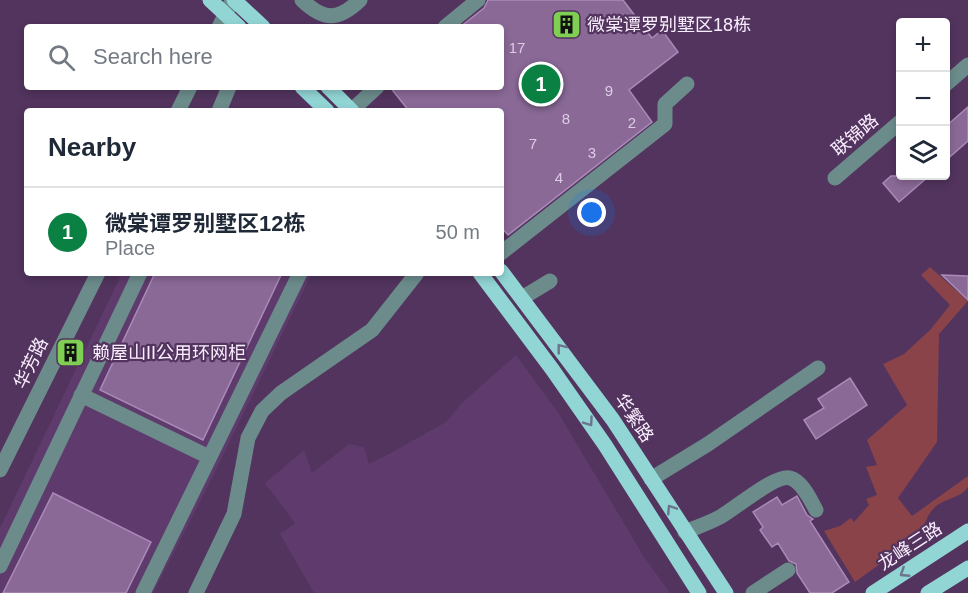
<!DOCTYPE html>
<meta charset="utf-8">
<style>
:root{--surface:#fff;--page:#f6f6f7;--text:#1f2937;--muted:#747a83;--line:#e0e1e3;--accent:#0b8043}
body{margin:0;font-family:Arial,"Noto Sans SC",sans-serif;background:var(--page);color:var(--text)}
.controls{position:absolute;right:18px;top:18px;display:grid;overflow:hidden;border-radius:6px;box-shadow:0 3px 9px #0003}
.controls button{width:54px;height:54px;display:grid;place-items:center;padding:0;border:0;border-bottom:2px solid var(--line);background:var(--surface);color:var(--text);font:30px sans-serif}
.you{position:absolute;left:592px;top:213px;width:21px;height:21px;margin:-15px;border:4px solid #fff;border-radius:50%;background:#1a73e8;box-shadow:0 0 0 9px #1a73e833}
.badge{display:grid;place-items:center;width:39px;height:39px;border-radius:50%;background:var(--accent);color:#fff;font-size:20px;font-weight:700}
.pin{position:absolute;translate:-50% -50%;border:3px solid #fff;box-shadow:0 2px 6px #0006}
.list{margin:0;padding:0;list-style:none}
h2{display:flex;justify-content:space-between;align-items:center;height:78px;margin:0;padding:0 24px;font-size:26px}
h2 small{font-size:20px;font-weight:400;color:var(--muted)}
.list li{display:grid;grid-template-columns:39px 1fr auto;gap:18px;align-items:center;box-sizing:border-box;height:90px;padding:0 24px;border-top:2px solid var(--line)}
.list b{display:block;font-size:22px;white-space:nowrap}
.list p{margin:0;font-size:20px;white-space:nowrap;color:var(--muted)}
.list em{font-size:20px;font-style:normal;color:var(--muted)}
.icon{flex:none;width:33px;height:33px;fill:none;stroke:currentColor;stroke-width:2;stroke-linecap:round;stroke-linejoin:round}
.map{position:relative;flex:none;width:968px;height:593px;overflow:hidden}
.search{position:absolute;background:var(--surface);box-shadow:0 3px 9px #0003;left:24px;top:24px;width:480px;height:66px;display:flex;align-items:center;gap:15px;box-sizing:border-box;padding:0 21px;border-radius:6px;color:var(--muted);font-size:22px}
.panel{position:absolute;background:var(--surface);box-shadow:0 3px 9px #0003;left:24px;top:108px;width:480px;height:168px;border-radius:6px}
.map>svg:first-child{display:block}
</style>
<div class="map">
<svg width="968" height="593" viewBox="0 0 968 593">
<rect width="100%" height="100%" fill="#52345e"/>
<path fill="#5e3b6c" d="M 122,273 L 312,273 L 207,488 L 153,593 L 0,593 L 0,528 Z
M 516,355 L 559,414 L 644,557 L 670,593 L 314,593 L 280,534 L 295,523 L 265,483 L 304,450 L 312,473 L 349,444 L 364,447 L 369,464 L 389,454 L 446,422 L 462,403 Z"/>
<path fill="#8a4349" d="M 930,267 L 968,301 L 939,334 L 937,442 L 898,498 L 912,516 L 968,476 L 968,487 C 960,499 944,498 934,508 C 926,516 924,529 916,538 L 855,582 L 824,531 L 840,526 L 851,518 L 854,522 L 869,505 L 866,499 L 877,495 L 866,467 L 877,465 L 867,440 L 907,405 L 883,364 L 904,354 L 930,330 L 950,305 L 921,275 Z"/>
<path fill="#8a6997" stroke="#ab89b9" stroke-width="1.5" d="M 488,0 L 623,0 L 652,38 L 662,30 L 678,52 L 629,90 L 652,122 L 508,235 L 501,227 L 501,111 L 409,111 L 390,87 L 501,87 L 501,27 L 460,27 L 484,8 Z
M 968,107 L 968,141 L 945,161 L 945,127 Z
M 891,176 L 929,176 L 899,202 L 883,183 Z
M 155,273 L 282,273 L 203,440 L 100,390 Z
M 942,275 L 968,276 L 968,300 Z
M 850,378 L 867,405 L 816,439 L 804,420 L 824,408 L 818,399 Z
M 53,493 L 151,542 L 126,593 L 3,593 Z
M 797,496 L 807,515 L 813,519 L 810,521 L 849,582 L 832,593 L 810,593 L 797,573 L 796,564 L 789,561 L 778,543 L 772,547 L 760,530 L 763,527 L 753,512 L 777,497 L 782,505 Z"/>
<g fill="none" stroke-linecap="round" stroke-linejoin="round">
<path stroke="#6c8c8c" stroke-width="15" d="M 302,0 C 324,21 338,21 360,0
M 219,27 L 231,3
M 445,27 L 478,0
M 946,84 L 968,65
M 178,111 L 190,87
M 219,111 L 229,87
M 351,111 L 377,87
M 835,178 L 900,122
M 501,253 L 665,124 L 665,104 L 687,84
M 522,298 L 550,281
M 81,395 L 209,457
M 0,470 L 98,273
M 651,479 L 708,444 L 818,368
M 685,532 C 697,527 709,523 720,517 C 735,509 775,474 790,478 C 802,481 810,499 816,510
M 0,566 L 140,273
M 143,593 L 300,273
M 196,593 L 234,514 L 248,438 L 262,411 L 281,393 L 372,330 L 417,273
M 753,593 L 788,570"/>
<path stroke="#92d5d5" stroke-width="15" d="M 210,0 L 239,27
M 234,0 L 263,27
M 302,87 L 327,111
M 328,87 L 352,111
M 501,271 L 613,420 L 726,593
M 480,273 L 552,369 L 605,445 L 699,593
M 873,593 L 968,531
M 928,593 L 968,568"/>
</g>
<defs><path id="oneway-chevron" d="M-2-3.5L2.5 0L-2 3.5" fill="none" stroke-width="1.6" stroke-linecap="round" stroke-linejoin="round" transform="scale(1.5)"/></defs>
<g stroke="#6c748e">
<use href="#oneway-chevron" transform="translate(561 348) rotate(-128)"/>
<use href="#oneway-chevron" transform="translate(589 422) rotate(55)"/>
<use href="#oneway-chevron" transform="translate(671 509) rotate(-123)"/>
<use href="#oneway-chevron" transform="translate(904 573) rotate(147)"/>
</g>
<defs>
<symbol id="building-square" viewBox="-11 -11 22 22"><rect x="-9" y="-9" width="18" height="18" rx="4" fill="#7fd052" stroke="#52345e"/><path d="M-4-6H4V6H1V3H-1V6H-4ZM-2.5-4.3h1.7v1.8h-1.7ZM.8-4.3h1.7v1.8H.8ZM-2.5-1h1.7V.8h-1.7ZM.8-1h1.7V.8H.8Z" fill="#111"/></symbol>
</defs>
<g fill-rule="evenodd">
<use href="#building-square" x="550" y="8" width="33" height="33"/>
<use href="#building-square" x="54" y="336" width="33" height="33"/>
</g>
<g text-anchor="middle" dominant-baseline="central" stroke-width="4.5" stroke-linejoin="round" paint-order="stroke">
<g font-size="15" fill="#ddcde4">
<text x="517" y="47">17</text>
<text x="609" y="90">9</text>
<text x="566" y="118">8</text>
<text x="632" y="122">2</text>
<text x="533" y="143">7</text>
<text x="592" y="152">3</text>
<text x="559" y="177">4</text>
</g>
<g font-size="18" fill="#f9eefe" stroke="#52345e" text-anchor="start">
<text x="587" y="25">微棠谭罗别墅区18栋</text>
<text x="92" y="353">赖屋山II公用环网柜</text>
</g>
<g font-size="18" fill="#f9eefe" stroke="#52345e">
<text transform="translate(855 135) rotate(-40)">联锦路</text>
<text transform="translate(31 363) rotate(-64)">华芳路</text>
<text transform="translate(634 418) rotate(56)">华繁路</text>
<text transform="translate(910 546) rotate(-33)">龙峰三路</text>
</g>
</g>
</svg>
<div class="controls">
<button>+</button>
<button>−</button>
<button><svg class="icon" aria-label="layers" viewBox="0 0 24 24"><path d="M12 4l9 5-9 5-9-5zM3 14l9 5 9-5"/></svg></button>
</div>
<div class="you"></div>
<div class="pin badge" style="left:541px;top:84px">1</div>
<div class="search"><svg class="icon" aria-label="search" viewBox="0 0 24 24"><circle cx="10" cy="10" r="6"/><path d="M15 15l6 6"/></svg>Search here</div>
<section class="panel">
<h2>Nearby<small></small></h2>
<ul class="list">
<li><span class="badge">1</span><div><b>微棠谭罗别墅区12栋</b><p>Place</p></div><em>50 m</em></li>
</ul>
</section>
</div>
